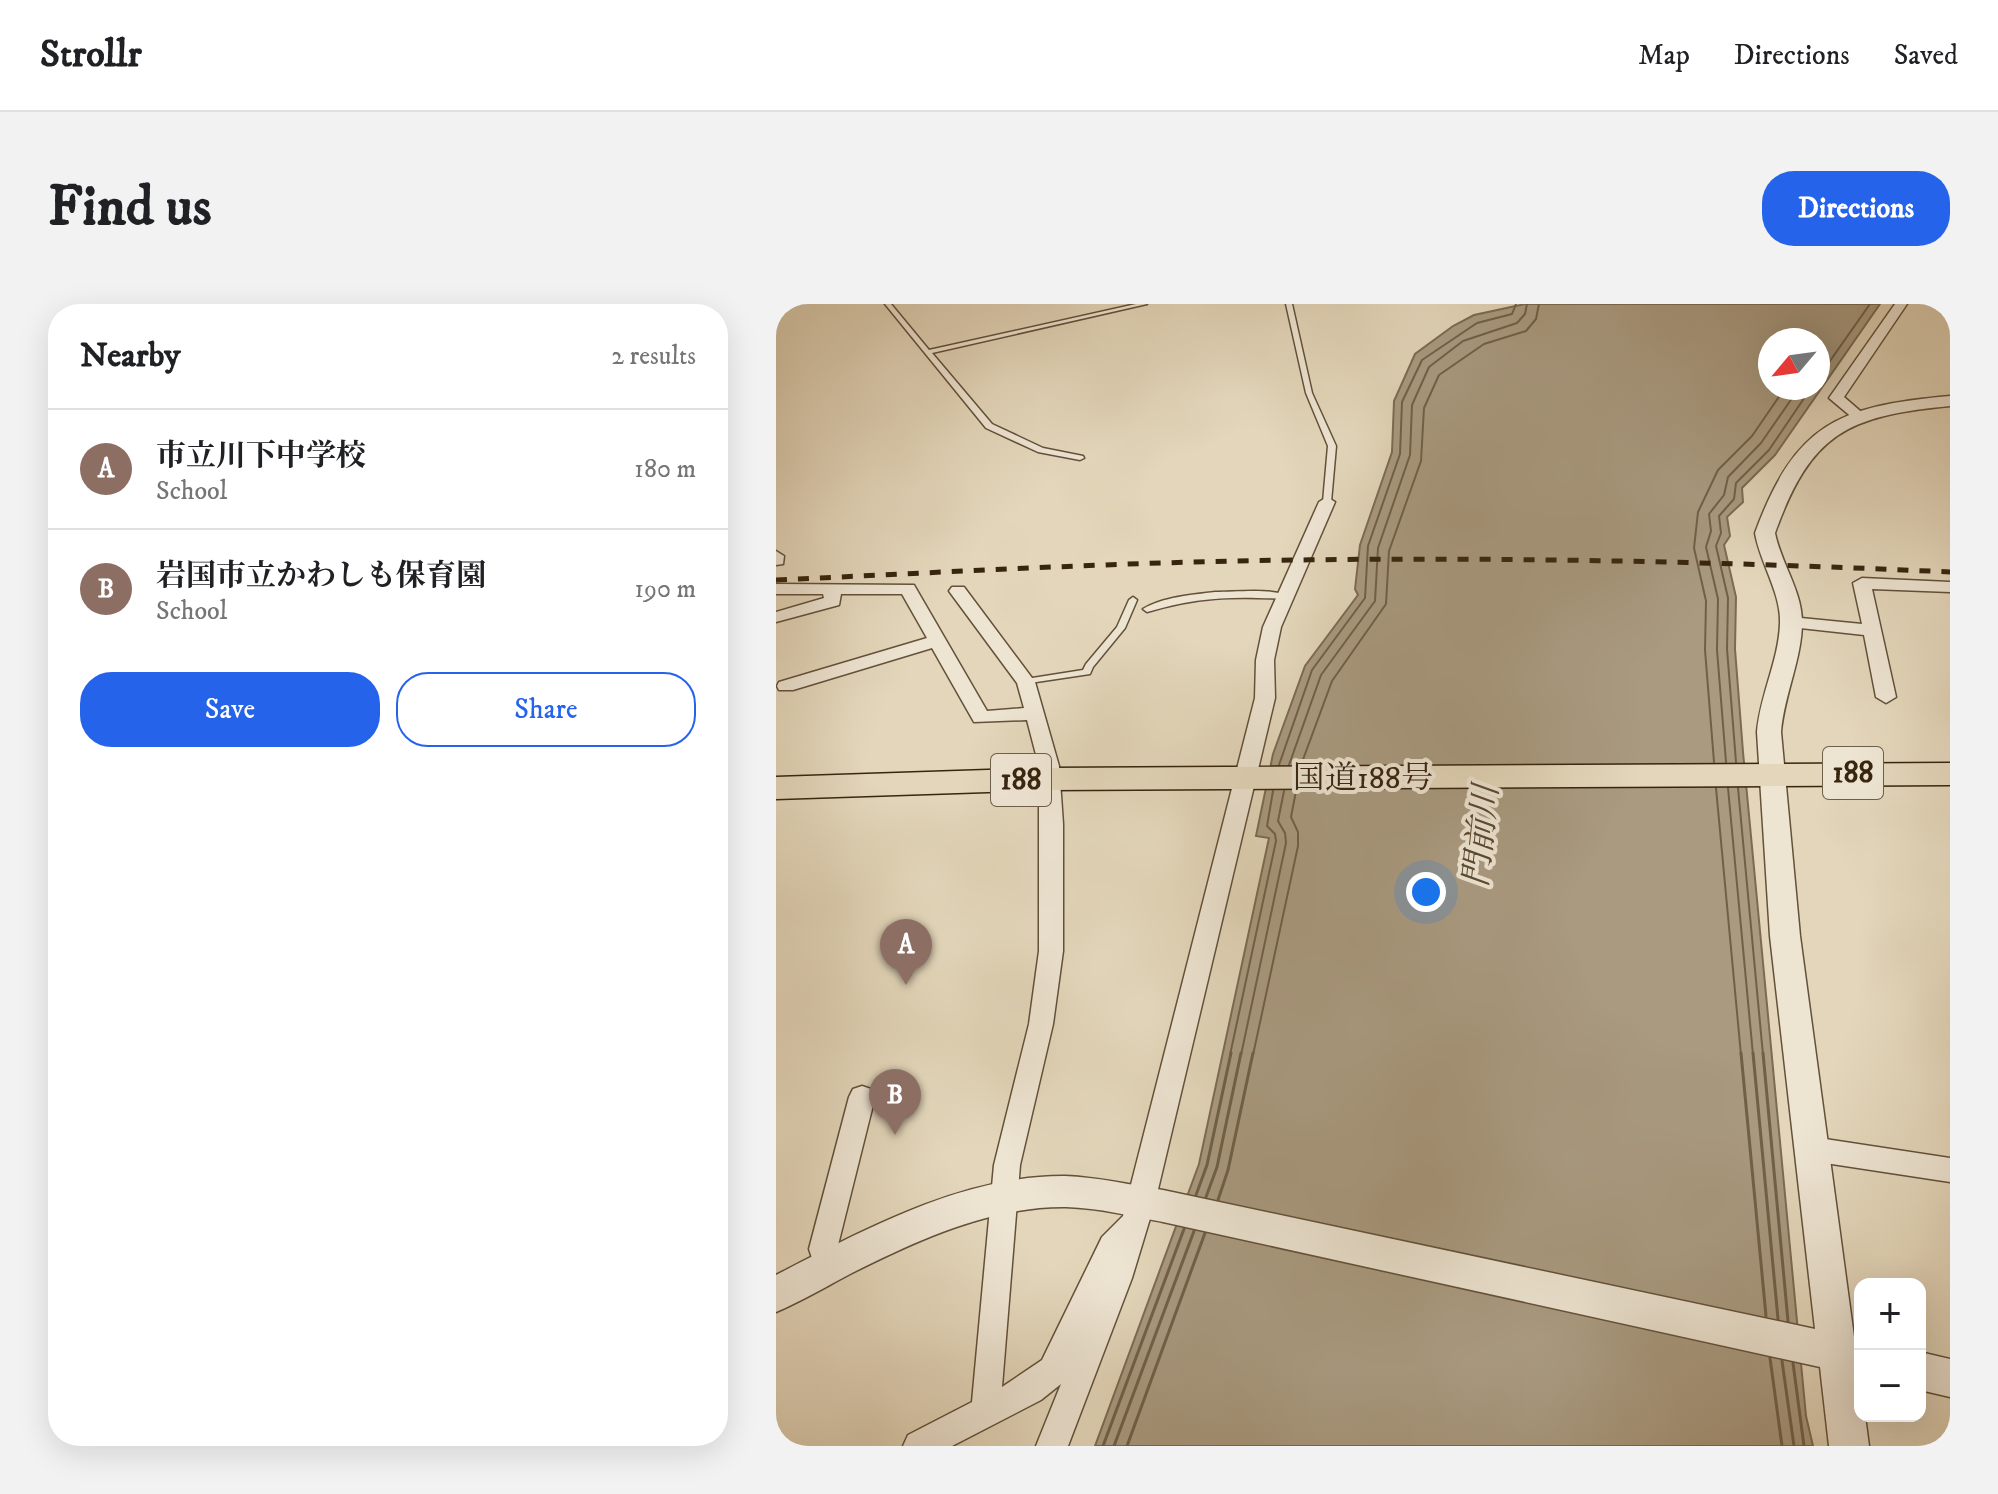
<!DOCTYPE html>
<meta charset="utf-8">
<style>
:root{--surface:#fff;--page:#f2f2f2;--text:#202124;--muted:#757577;--line:#e0e0e0;--accent:#2563eb}
body{margin:0;font-family:"IM FELL DW Pica","Noto Serif JP",serif;background:var(--page);color:var(--text)}
.controls{position:absolute;right:24px;bottom:24px;display:grid;overflow:hidden;border-radius:16px;box-shadow:0 8px 32px #0002}
.controls button{width:72px;height:72px;display:grid;place-items:center;padding:0;border:0;border-bottom:2px solid var(--line);background:var(--surface);color:var(--text);font:40px sans-serif}
.compass{position:absolute;left:982px;top:24px;width:72px;height:72px;border-radius:50%;background:var(--surface);box-shadow:0 8px 32px #0002;rotate:241deg}
.you{position:absolute;left:650px;top:588px;width:28px;height:28px;margin:-20px;border:6px solid #fff;border-radius:50%;background:#1a73e8;box-shadow:0 0 0 12px #1a73e833}
.badge{display:grid;place-items:center;width:52px;height:52px;border-radius:50%;background:var(--accent);color:#fff;font-size:26px;font-weight:700}
.pin{position:absolute;translate:-50% -66px;filter:drop-shadow(0 2px 4px #0008)}
.pin::after{content:'';position:absolute;top:42px;width:28px;height:24px;background:inherit;clip-path:polygon(0 0,100% 0,50% 100%)}
.list{margin:0;padding:0;list-style:none}
h2{display:flex;justify-content:space-between;align-items:center;height:104px;margin:0;padding:0 32px;font-size:34px}
h2 small{font-size:26px;font-weight:400;color:var(--muted)}
.list li{display:grid;grid-template-columns:52px 1fr auto;gap:24px;align-items:center;box-sizing:border-box;height:120px;padding:0 32px;border-top:2px solid var(--line)}
.list b{display:block;font-size:30px;white-space:nowrap}
.list p{margin:0;font-size:26px;white-space:nowrap;color:var(--muted)}
.list em{font-size:26px;font-style:normal;color:var(--muted)}
.actions{display:flex;gap:16px;padding:24px 32px}
.actions a{flex:1;padding:18px 0;border:2px solid var(--accent);border-radius:32px;text-align:center;font-size:28px;color:var(--accent)}
.actions .main{background:var(--accent);color:#fff}
.map{position:relative;flex:none;width:1174px;height:1142px;overflow:hidden;border-radius:32px}
header{display:flex;align-items:center;gap:48px;box-sizing:border-box;height:112px;padding:0 40px;background:var(--surface);border-bottom:2px solid var(--line)}
header strong{font-size:38px}
nav{display:flex;gap:44px;margin-inline-start:auto;font-size:28px}
.intro{display:flex;align-items:center;justify-content:space-between;box-sizing:border-box;height:192px;padding:0 48px}
h1{margin:0;font-size:56px}
.button{padding:20px 36px;border-radius:32px;background:var(--accent);color:#fff;font-size:28px;font-weight:700}
main{display:flex;gap:48px;padding:0 48px}
aside{flex:1;background:var(--surface);border-radius:32px;box-shadow:0 8px 32px #0002}
.map>svg:first-child{display:block}
</style>
<header>
<strong>Strollr</strong>
<nav><a>Map</a><a>Directions</a><a>Saved</a></nav>
</header>
<div class="intro"><h1>Find us</h1><a class="button">Directions</a></div>
<main>
<aside>
<h2>Nearby<small>2 results</small></h2>
<ul class="list">
<li><span class="badge" style="background:#8d6e63">A</span><div><b>市立川下中学校</b><p>School</p></div><em>180 m</em></li>
<li><span class="badge" style="background:#8d6e63">B</span><div><b>岩国市立かわしも保育園</b><p>School</p></div><em>190 m</em></li>
</ul>
<div class="actions"><a class="main">Save</a><a>Share</a></div>
</aside>
<div class="map">
<svg width="1174" height="1142" viewBox="0 0 1174 1142">
<rect width="100%" height="100%" fill="#e3d6ba"/>
<filter id="stains"><feTurbulence type="fractalNoise" baseFrequency=".0025" numOctaves="4"/><feColorMatrix values="0 0 0 0 .2 0 0 0 0 .09 0 0 0 0 .02 0 0 0 .5 -.17"/></filter>
<radialGradient id="worn" r=".72"><stop offset=".6" stop-color="#630" stop-opacity="0"/><stop offset="1" stop-color="#630" stop-opacity=".3"/></radialGradient>
<path fill="#a99a80" stroke="#7c6b53" stroke-width="2" fill-rule="evenodd" d="M 749,0 L 1104,0 L 999,151 L 966,184 L 967,198 L 951,213 L 954,232 L 948,241 L 960,293 L 959,345 L 967,448 L 1030,1112 L 1037,1142 L 319,1142 L 423,860 L 493,534 L 480,532 L 497,450 L 529,362 L 582,291 L 579,285 L 584,241 L 616,148 L 618,97 L 639,50 L 677,22 L 698,11 ZM 994,36 L 1042,36 L 1042,84 L 994,84 Z"/>
<g fill="none" stroke-linecap="round" stroke-linejoin="round">
<path stroke="#706048" stroke-width="2" d="M 1042,74 L 1094,0
M 938,458 L 929,346 L 930,297 L 918,244 L 922,208 L 942,166 L 976,132 L 1009,84
M 950,458 L 941,346 L 942,295 L 930,243 L 935,227 L 933,210 L 948,191 L 952,173 L 985,139 L 1023,84
M 960,458 L 951,345 L 952,294 L 940,242 L 945,229 L 943,212 L 958,195 L 960,179 L 993,146 L 1035,84
M 503,461 L 536,366 L 589,294 L 592,242 L 624,150 L 626,98 L 646,56 L 701,19 L 736,10 L 740,0
M 513,461 L 545,371 L 599,297 L 602,244 L 634,151 L 636,101 L 653,63 L 687,37 L 741,19 L 749,10 L 751,0
M 525,461 L 556,377 L 610,300 L 613,247 L 645,157 L 648,104 L 663,71 L 708,40 L 750,27 L 760,15 L 763,0
M 940,484 L 965,751
M 952,484 L 977,751
M 962,484 L 987,751
M 454,751 L 500,537 L 499,530 L 491,522 L 497,487
M 465,751 L 510,539 L 509,529 L 502,517 L 508,487
M 477,751 L 522,542 L 522,528 L 515,513 L 520,487"/>
<path stroke="#706048" stroke-width="3" d="M 965,749 L 990,1012
M 977,749 L 1002,1015
M 987,749 L 1012,1017
M 420,891 L 431,861 L 455,749
M 430,893 L 441,863 L 465,749
M 442,896 L 452,866 L 477,749
M 994,1054 L 1006,1142
M 1006,1057 L 1018,1142
M 1017,1059 L 1028,1142
M 327,1142 L 408,925
M 338,1142 L 418,927
M 351,1142 L 429,929"/>
<defs>
<path id="service" d="M 109,0 L 115,0 L 153,46 L 360,0 L 371,0 L 156,49 L 216,120 L 267,144 L 307,152 L 308,154 L 304,156 L 262,148 L 210,124 Z
M 510,0 L 516,0 L 536,89 L 560,142 L 555,198 L 551,200 L 547,198 L 552,142 L 530,89 Z
M 439,288 C 460,288 496,284 513,292 L 509,295 C 457,292 421,293 371,308 L 367,305 C 387,293 415,291 439,288 Z
M 357,293 L 361,296 L 349,324 L 317,363 L 314,370 L 247,380 L 247,376 L 250,375 L 307,366 L 310,360 L 341,323 L 353,296 Z"/>
<path id="minor" d="M 1119,0 L 1131,0 L 1068,93 L 1090,112 L 1088,115 L 1078,115 L 1053,94 Z
M 551,193 L 559,198 L 505,323 L 498,356 L 499,394 L 379,898 L 356,974 L 292,1142 L 260,1142 L 285,1080 L 265,1096 L 176,1142 L 127,1142 L 132,1131 L 196,1098 L 218,861 L 253,720 L 263,647 L 263,462 L 251,416 L 198,418 L 156,344 L 17,386 L 3,386 L 1,382 L 3,378 L 151,334 L 126,290 L 65,290 L 63,301 L 0,318 L 0,308 L 48,294 L 47,290 L 0,290 L 0,280 L 138,281 L 211,407 L 248,404 L 241,379 L 173,287 L 176,283 L 188,283 L 259,378 L 283,462 L 287,520 L 287,647 L 277,720 L 244,861 L 226,1083 L 266,1056 L 326,933 L 347,912 L 479,394 L 480,356 L 487,323 L 543,198 Z
M 0,247 L 8,252 L 7,260 L 0,261 Z
M 1086,274 L 1174,278 L 1174,288 L 1096,285 L 1120,393 L 1110,399 L 1100,393 L 1088,331 L 1015,323 L 1006,318 L 1015,313 L 1086,320 L 1077,279 Z
M 86,782 L 95,785 L 99,793 L 61,945 L 66,963 L 62,972 L 52,976 L 42,972 L 33,945 L 73,793 L 77,785 Z
M 1036,833 L 1174,854 L 1174,878 L 1036,857 L 1027,853 L 1023,845 L 1027,837 Z"/>
<path id="tertiary" d="M 1174,92 L 1174,102 C 1071,112 1035,129 999,229 C 1005,259 1026,287 1026,318 C 1026,355 1008,391 1005,428 L 1024,632 L 1078,1033 L 1084,1034 L 1084,1112 L 1089,1112 L 1093,1142 L 1053,1142 L 1044,1063 L 387,918 C 355,912 323,904 290,903 C 216,902 141,936 76,969 C 51,982 26,997 0,1008 L 0,971 C 88,926 188,871 289,872 C 322,873 355,881 387,886 L 1039,1025 L 994,632 L 981,428 C 984,391 1003,356 1004,319 C 1005,288 984,259 979,229 C 1019,120 1062,102 1174,92 Z
M 1144,1048 L 1174,1055 L 1174,1093 L 1144,1086 Z"/>
<path id="trunk" d="M 1174,459 L 1174,481 L 272,486 L 0,495 L 0,473 L 272,464 Z"/>
</defs>
<use href="#service" stroke="#63513a" stroke-width="3"/>
<use href="#minor" stroke="#63513a" stroke-width="3"/>
<use href="#tertiary" stroke="#63513a" stroke-width="3"/>
<use href="#trunk" stroke="#382510" stroke-width="3"/>
<use href="#service" fill="#ede4d2" fill-rule="evenodd"/>
<use href="#minor" fill="#ede4d2" fill-rule="evenodd"/>
<use href="#tertiary" fill="#ede4d2" fill-rule="evenodd"/>
<use href="#trunk" fill="#e3d6ba" fill-rule="evenodd"/>
<path stroke="#382510" stroke-width="5" stroke-dasharray="11 11" stroke-linecap="butt" d="M 0,276 C 173,268 347,258 520,256 C 738,253 956,258 1174,268"/>
</g>
<g text-anchor="middle" dominant-baseline="central" stroke-width="8" stroke-linejoin="round" paint-order="stroke">
<g fill="#ede4d2" stroke="#6e5e4a" stroke-width="2">
<rect x="1047" y="443" width="60" height="52" rx="6"/>
<rect x="215" y="450" width="60" height="52" rx="6"/>
</g>
<g font-size="30" font-weight="bold" fill="#382510">
<text x="1077" y="469">188</text>
<text x="245" y="476">188</text>
</g>
<g font-size="32" fill="#382510" stroke="#ede4d2">
<text x="587" y="475">国道188号</text>
</g>
<g font-size="34" font-style="italic" fill="#5a4832" stroke="#ede4d2">
<text transform="translate(706 532) rotate(-84)">門前川</text>
</g>
</g>
<rect width="100%" height="100%" filter="url(#stains)"/>
<rect width="100%" height="100%" fill="url(#worn)"/>
</svg>
<div class="controls">
<button>+</button>
<button>−</button>
</div>
<svg class="compass" viewBox="-18 -18 36 36"><path d="M0-13l5 13h-10z" fill="#e53935"/><path d="M0 13l5-13h-10z" fill="#757577"/></svg>
<div class="you"></div>
<div class="pin badge" style="left:130px;top:681px;background:#8d6e63">A</div>
<div class="pin badge" style="left:119px;top:831px;background:#8d6e63">B</div>
</div>
</main>
